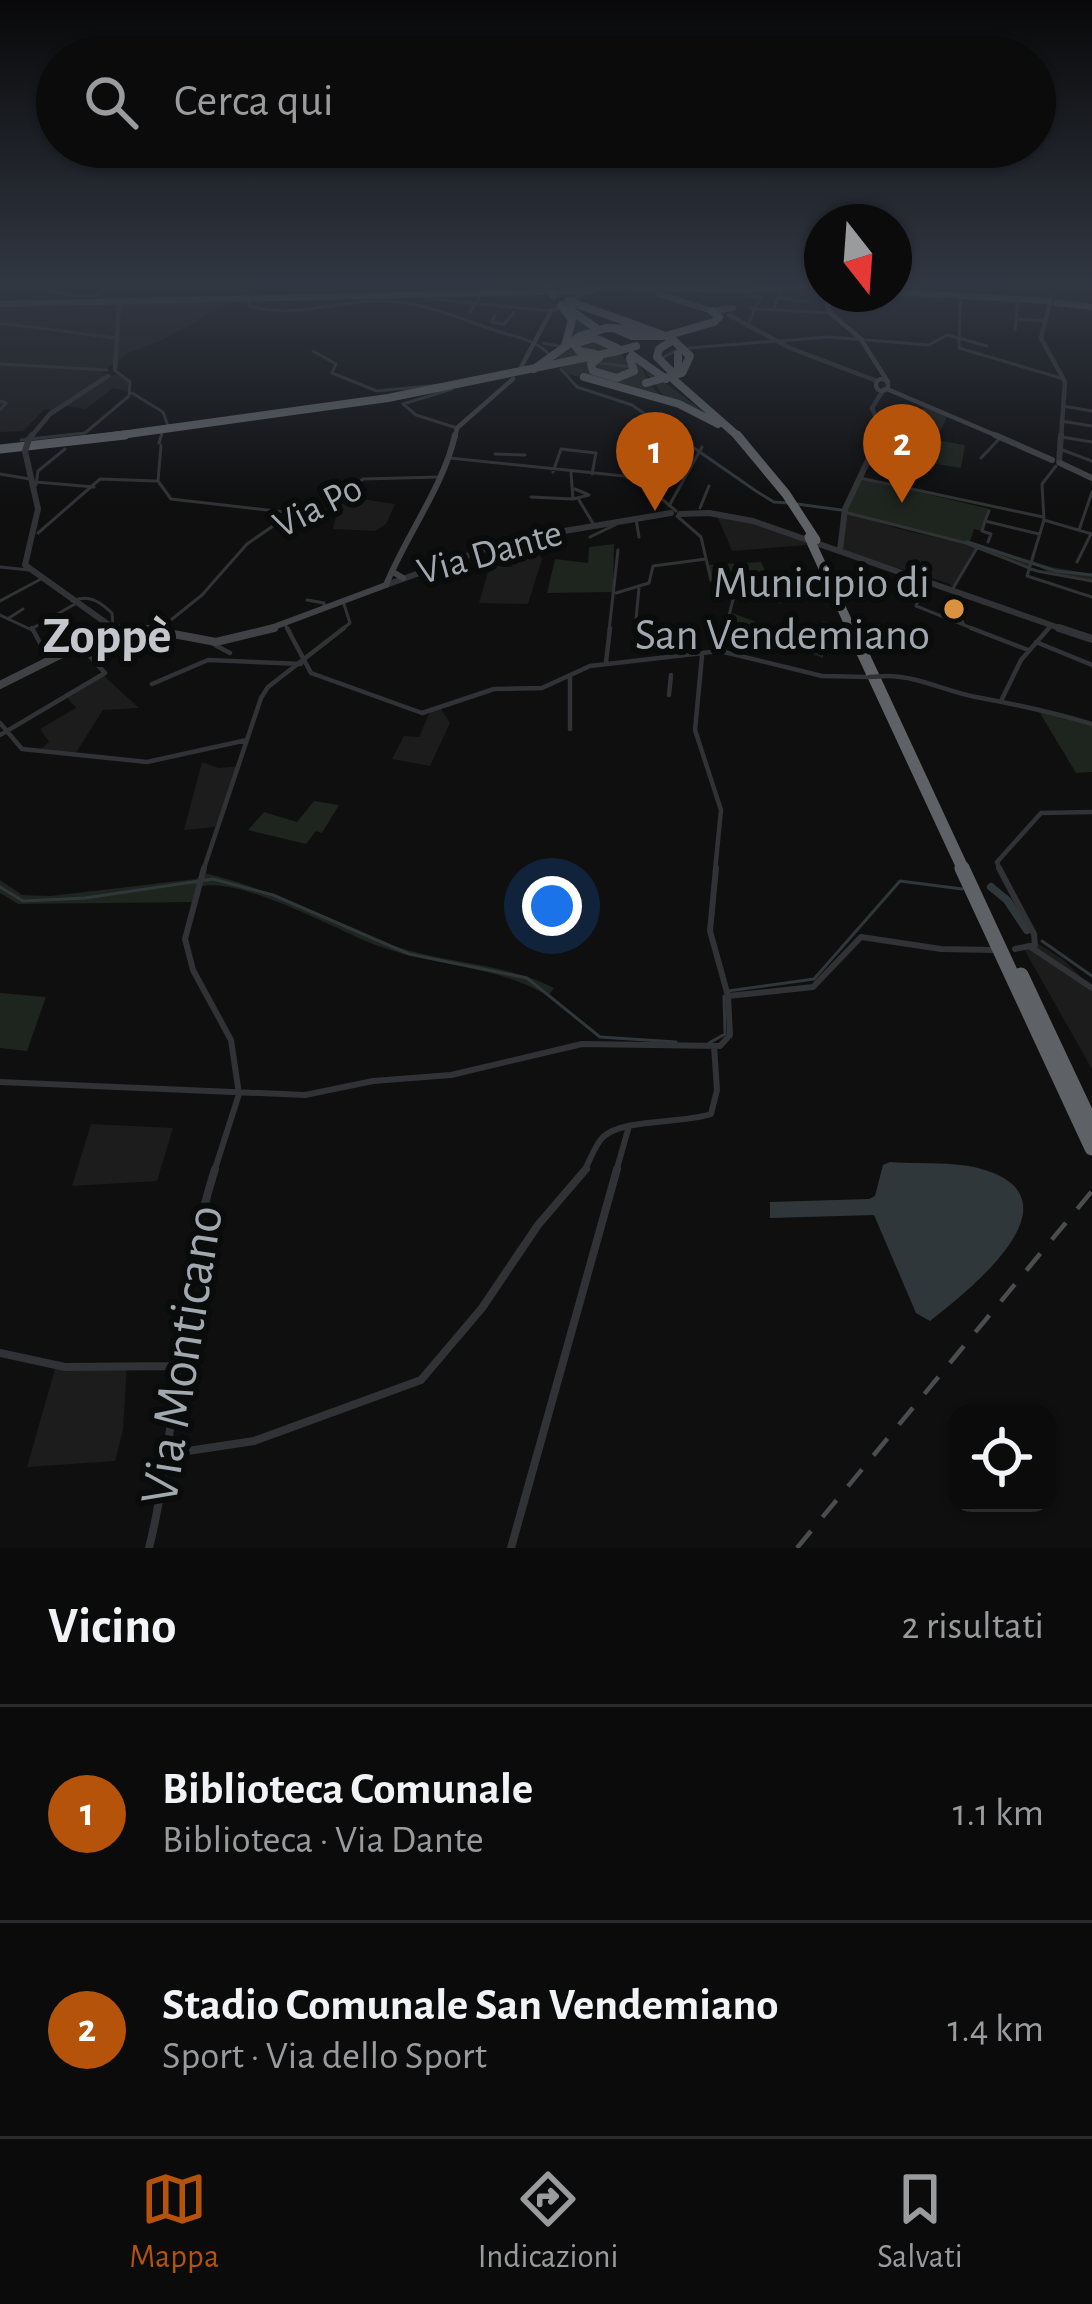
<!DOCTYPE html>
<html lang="it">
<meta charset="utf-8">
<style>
:root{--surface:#0b0b0c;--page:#141415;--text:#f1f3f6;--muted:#9a9b9d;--line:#2b2b2d;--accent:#b45309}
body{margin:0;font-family:"Alegreya Sans",sans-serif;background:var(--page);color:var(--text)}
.controls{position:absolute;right:36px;bottom:36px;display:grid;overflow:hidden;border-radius:24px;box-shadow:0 3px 9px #0004}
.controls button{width:108px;height:108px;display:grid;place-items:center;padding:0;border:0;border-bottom:3px solid var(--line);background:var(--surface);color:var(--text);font:60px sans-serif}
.compass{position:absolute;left:804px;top:204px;width:108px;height:108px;border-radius:50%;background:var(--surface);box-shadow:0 3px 9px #0004;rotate:163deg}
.you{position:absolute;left:552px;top:906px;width:42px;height:42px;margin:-30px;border:9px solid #fff;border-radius:50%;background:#1a73e8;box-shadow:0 0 0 18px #1a73e833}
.badge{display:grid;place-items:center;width:78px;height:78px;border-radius:50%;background:var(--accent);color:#fff;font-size:39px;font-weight:700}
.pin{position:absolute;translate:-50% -99px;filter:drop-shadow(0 3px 6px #0008)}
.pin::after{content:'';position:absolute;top:63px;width:42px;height:36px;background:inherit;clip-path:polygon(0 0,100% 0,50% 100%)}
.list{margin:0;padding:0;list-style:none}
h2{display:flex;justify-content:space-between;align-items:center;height:156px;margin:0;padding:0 48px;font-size:51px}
h2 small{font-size:39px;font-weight:400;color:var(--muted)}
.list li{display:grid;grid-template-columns:78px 1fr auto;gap:36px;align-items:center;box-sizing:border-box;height:216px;padding:0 48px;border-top:3px solid var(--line)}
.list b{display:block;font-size:45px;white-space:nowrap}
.list p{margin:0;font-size:39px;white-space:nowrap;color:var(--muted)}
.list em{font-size:39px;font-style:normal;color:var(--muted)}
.icon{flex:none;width:66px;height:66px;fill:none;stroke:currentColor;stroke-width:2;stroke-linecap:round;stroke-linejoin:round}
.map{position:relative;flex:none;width:1092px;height:1548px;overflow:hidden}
.search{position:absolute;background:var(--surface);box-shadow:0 3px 9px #0004;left:36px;right:36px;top:36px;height:132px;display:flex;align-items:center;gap:30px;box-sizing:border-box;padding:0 42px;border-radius:66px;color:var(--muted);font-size:45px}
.sheet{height:588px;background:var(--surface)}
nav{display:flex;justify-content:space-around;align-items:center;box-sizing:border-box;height:168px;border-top:3px solid var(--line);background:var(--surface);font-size:33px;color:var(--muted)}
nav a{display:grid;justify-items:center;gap:6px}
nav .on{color:var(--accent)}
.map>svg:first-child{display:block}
</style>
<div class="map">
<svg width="1092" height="1548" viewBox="0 0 1092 1548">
<rect width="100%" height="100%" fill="#0f0f10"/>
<path fill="#1c1c1d" d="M 240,297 L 162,340 L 129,353 L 103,371 L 104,376 L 118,374 L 131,385 L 131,392 L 113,388 L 86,409 L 62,405 L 54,411 L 45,409 L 23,431 L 0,432 L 0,304 L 122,304 Z
M 342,496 L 395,504 L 386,524 L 375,531 L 333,529 L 336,517 L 320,513 Z
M 844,512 L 900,529 L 978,547 L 952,590 L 950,584 L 840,550 Z
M 716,513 L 804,538 L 807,545 L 732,551 Z
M 527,536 L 542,559 L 528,604 L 479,603 L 490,565 L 513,567 L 498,544 Z
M 103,675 L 139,708 L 103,710 L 75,754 L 40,750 L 49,742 L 40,729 L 76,708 L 64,694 Z
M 441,709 L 450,723 L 430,766 L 392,759 L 404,736 L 419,737 L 430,712 Z
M 202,762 L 219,768 L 239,766 L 215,827 L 184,830 Z
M 1037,943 L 1064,960 L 1092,988 L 1092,1069 L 1024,949 Z
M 91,1124 L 173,1128 L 157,1181 L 72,1186 Z
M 127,1364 L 123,1430 L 115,1461 L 27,1467 L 55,1369 Z"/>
<path fill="#1e241e" d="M 567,310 L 610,341 L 635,370 L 637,362 L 622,351 L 714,419 L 662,394 L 640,364 L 649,383 L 661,396 L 568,374 L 555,359 L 578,338 L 562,351 L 573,322 L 578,325 Z
M 925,404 L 948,415 L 936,440 L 965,445 L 961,468 L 919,461 L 918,443 L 895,439 L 900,433 L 911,435 Z
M 860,478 L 990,509 L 982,531 L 974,529 L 970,541 L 1051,567 L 1092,574 L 1092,581 L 1051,574 L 1032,562 L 1028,566 L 966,543 L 844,512 Z
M 614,544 L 613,592 L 547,593 L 555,559 L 588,563 L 589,547 Z
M 761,562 L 781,604 L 734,587 L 727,590 L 711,580 L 707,565 Z
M 732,613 L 784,632 L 797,625 L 818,632 L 823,621 L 843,628 L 853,650 L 824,643 L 823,658 L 728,623 Z
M 1037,708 L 1092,724 L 1092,772 L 1076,773 Z
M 314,801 L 339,805 L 322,833 L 316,831 L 306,844 L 248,830 L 264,812 L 297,822 Z
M 204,873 C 278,889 340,931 411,951 C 459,964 509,965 554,988 L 548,996 C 496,964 425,966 368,942 C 332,927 235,875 200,887 L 196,902 L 18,904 L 0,893 L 0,880 L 22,895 L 50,896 L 196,879 Z
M 0,993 L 46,997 L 27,1051 L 0,1048 Z"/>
<path fill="#2f373b" d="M 890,1162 C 926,1165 967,1159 1000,1176 C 1070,1212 963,1295 930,1321 L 916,1313 L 874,1215 L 770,1218 L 770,1202 L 869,1199 L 875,1196 L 883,1165 Z"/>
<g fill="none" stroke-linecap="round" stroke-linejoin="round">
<path stroke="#2f373b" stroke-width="3" d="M 217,283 L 248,291 L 249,306 C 295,319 335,301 381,301 C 420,301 455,317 491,329 C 513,337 534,338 551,356
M 543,343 L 559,346
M 689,348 L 829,337 L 929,345 L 947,335 L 987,346
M 662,358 L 679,349
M 600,363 L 632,367
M 561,369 L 577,387 L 632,405 L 756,491 L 774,502 L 788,503
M 159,443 L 162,433
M 797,504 L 841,510
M 967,542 L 1056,571 L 1092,575
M 0,887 L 23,901 L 85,898 L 213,879 L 273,895 L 409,954 L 527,978 L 600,1037 L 676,1042
M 1042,941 L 1092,976
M 728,991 L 814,979 L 900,881 L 962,889
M 709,1043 L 725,1034 L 724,996"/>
<path stroke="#2f373b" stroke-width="8" d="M 991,887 L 1007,900 L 1027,930"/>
<path stroke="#313235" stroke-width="3" d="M 43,283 L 50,292 L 90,297
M 747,296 L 761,297 L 755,308
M 91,297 L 118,283
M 960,297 L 959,348 L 1064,379
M 780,298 L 807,302
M 432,299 L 551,311
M 1051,301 L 1053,283
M 751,308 L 757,309 L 753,310 Z
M 757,309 L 829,313
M 773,310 L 781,291
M 470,312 L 481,295
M 495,316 L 491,322 L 504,324 L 514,312
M 1019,319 L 1043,321
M 0,323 L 116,338
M 747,327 L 754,311
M 1015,330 L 1018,299
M 313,351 L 336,364 L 332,373 L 377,391 L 450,384
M 0,364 L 107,370
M 452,389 L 403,404 L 416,415 L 457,428
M 132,393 L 163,412 L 168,426
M 0,401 L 6,403 L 0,410
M 1063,406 L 1092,411
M 1061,421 L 1092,426
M 1062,437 L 1092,442
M 21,440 L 85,433 L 129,396 L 130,382 L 117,372
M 161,445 L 158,481 L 171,499 L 293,513
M 1060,449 L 1092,461
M 495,454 L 525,455
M 450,458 L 624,476 L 643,483 L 676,511
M 981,458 L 1000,438
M 1056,466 L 1042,484 L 1044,520 L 1027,576 L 1092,597
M 553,472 L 561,449 L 596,453 L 592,474
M 571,473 L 573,499 L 589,495 L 575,489
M 0,474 L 30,479
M 860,478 L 1043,517
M 36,482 L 94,487
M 36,485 L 38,471 L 65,449
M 531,497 L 572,499
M 579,500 L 594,525
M 669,506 L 702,447
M 700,508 L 709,486
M 989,511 L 985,521 L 1039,534
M 844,512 L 966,543 L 1037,571 L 1092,581
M 677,516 L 701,537 L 711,580 L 734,596 L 725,631
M 636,519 L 639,537
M 1044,520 L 1092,534
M 985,521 L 982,531 L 991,534 L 988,542
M 1079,530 L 1092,492
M 38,533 L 100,479 L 156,481
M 590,537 L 615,525
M 1077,562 L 1091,534
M 0,567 L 29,570
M 925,580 L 916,606 L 979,631
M 952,590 L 977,548
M 616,593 L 649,583 L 653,566 L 706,559
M 307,600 L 324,603 L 324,608
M 0,601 L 41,579
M 72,601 C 89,594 99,601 112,613 L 113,625
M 959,614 L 964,625
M 0,615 L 34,631
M 9,618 L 23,609
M 636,619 L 639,588
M 284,624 L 290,631
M 33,628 L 75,604
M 161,628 L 202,595 L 247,544 L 292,513 L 325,512 L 363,479 L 440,477
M 340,631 L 350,623 L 343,601
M 609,631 L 618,550
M 1046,631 L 1051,625"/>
<path stroke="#313235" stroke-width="4.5" d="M 32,628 L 49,660
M 287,628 L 311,673 L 422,713 L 494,689 L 542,688 L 590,666 L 720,651 L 822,676 L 869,677
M 971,628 L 1028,650
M 1036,642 L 1092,665
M 215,645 L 230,653
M 720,651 L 726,628
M 702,656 L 695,730 L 721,810 L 715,871
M 606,662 L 610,628
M 570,675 L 570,729
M 889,676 C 922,677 949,693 981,698 C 1019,705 1055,713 1092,724
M 152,684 L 208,660 L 301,664
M 669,695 L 671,675
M 1002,699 L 1021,660 L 1049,628
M 0,723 L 22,749 L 147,762 L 247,740
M 0,735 L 105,673 L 87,653 L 110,643 L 111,633
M 203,871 L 261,698 L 268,687 L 344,628
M 1000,871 L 997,862 L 1041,813 L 1092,812"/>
<path stroke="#313235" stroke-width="6" d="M 204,868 L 185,939 L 193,970 L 231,1040 L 239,1094 L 214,1172
M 999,868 L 1034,934 L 1035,945 L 1015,949
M 1032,948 L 1092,988
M 728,996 L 813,987 L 861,937 L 941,949 L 993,950
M 0,1082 L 305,1095 L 373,1081 L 451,1075 L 582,1044 L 720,1046 L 730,1035 L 728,996 L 710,931 L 716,868
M 584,1172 C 589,1162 595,1145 603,1137 C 624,1118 682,1124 711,1114 L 717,1090 L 714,1046
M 616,1172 L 629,1126"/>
<path stroke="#313235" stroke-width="8" d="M 0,1353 L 65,1367 L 177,1366
M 168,1462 L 188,1451 L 254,1441 L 421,1380 L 482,1308 L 538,1225 L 586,1169
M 149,1548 C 180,1423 175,1293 215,1169
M 511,1548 L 617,1169"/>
<path stroke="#313235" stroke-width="4.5" d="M 1050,303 L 1041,338 L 1065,382 L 1061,438
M 729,315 L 790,348 L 877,381
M 115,370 L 119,304
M 30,438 L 50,414 L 108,376
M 879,438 L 882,431 L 872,408 L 884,389"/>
<path stroke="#313235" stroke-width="6" d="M 29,439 L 32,435
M 25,451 L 38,509 L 25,565 L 109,625
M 1059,462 L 1061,435
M 680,514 L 709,513 L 753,521 L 1068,631
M 840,550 L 845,509 L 880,435
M 386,585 L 511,540 L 671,513"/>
<path stroke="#313235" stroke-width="8" d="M 1059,628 L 1092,639"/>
<path stroke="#3f4145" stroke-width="4.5" d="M 826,294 L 829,312 L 860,338 L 888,382
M 519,371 L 551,311 L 589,291
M876 385a6 6 0 1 1 12 0a6 6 0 1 1-12 0Z
M 887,389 L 1002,438
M 455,438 L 457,428 L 513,379"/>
<path stroke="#3f4145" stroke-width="6" d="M 995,435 L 1052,460
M 1060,463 L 1092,478
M 393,572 L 403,578
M 113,627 L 171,631
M 108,631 L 103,630 L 112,626 L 111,631
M 263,631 L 386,585 C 406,536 444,485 455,435"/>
<path stroke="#3f4145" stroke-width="8" d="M 105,628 L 112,628
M 141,628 L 216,642 L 274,628
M 0,685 L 106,632"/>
<path stroke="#4d4f53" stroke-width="6" d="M 598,287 L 748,290 L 814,284
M 894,292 L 1048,301
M 659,294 L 712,311 L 733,308
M 1056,303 L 1092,307
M 0,304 L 590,291 L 598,288 L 590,284 L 582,289"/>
<path stroke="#5e6165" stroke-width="8" d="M 568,301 L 630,323
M 561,305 L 572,320 L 565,346
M 569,309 L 596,328
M 614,328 L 632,336 L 662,336
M 669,335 L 714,322 L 719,317 L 712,311
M 670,342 L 659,349 L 657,357 L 675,375
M 595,354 L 579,351 L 574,344 L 594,338 L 617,348
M 678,354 L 678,374
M 632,355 L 666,379
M 599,358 L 591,364 L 593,371 L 617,378 L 634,371 L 630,358
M 534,369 L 580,336
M 584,377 L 679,404 L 718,424
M 673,379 L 740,438
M 99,438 L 388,398 L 618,351"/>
<path stroke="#5e6165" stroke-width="9" d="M 737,435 L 786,494 L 816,540
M 0,449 L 125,435
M 812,544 L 852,631"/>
<path stroke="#5e6165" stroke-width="12" d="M 851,628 L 964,871"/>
<path stroke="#5e6165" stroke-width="15" d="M 962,868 L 1092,1148
M 1021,975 L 1092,1126"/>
<path stroke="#4a4c50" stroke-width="4.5" stroke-dasharray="22 18" stroke-linecap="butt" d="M 797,1548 L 1092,1191"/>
<path stroke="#313235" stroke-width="4.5" d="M 869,677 L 888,676"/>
<path stroke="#313235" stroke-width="6" d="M 25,451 L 29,439"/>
<path stroke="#5e6165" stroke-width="8" d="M 545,286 L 554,295
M 630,323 L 671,338 L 690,356 L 682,373 L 646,383
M 580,336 L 606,328 L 640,329
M 618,351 L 636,346"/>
<path stroke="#5e6165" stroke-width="9" d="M 809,537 L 812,544"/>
</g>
<linearGradient id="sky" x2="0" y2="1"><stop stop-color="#080809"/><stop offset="0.57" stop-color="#313742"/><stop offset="1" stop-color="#313742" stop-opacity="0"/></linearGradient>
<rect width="1092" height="500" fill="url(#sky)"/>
<circle fill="#d89240" stroke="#0a0b0b" stroke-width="4.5" cx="954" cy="609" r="12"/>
<g text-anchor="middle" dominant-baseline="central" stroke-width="12" stroke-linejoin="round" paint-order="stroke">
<g font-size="39" fill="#a2a8af" stroke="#0a0b0b">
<text transform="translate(318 507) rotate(-27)">Via Po</text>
<text transform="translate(490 553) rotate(-16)">Via Dante</text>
</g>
<g font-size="45" fill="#a2a8af" stroke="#0a0b0b" text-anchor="end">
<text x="930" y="583">Municipio di<tspan x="930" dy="52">San Vendemiano</tspan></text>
</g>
<g font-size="51" font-weight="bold" fill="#c3c6cc" stroke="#0a0b0b">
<text x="107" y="636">Zoppè</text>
</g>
<g font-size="54" fill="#a2a8af" stroke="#0a0b0b">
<text transform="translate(183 1355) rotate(-81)">Via Monticano</text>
</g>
</g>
</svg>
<div class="controls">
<button><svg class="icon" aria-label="locate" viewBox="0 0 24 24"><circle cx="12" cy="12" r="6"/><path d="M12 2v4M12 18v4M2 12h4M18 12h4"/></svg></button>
</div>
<svg class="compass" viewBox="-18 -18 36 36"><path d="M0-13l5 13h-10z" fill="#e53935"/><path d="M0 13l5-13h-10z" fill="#9a9b9d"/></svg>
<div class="you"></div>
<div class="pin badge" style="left:655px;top:511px">1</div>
<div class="pin badge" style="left:902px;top:503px">2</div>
<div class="search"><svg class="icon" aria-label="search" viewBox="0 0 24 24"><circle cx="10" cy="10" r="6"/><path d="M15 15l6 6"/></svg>Cerca qui</div>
</div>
<section class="sheet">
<h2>Vicino<small>2 risultati</small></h2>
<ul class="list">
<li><span class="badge">1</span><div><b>Biblioteca Comunale</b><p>Biblioteca · Via Dante</p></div><em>1.1 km</em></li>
<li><span class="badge">2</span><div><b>Stadio Comunale San Vendemiano</b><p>Sport · Via dello Sport</p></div><em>1.4 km</em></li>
</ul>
</section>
<nav>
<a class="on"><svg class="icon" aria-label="map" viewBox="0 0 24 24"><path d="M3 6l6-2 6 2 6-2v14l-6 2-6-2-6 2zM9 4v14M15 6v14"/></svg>Mappa</a>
<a><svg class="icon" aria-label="directions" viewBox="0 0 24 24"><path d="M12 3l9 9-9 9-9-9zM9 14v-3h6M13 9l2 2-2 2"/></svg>Indicazioni</a>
<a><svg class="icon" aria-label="saved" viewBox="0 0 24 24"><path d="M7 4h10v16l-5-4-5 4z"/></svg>Salvati</a>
</nav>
